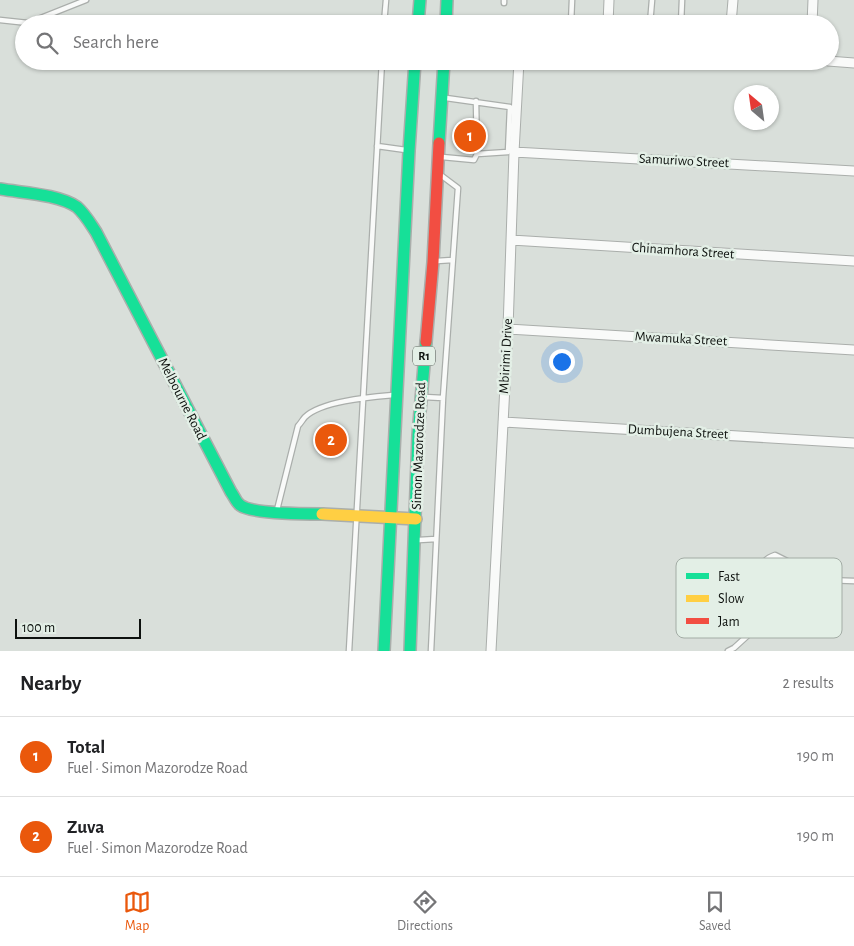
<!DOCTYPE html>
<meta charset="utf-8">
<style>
:root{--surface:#fff;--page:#f2f2f2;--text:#202124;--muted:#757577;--line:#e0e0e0;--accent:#ea580c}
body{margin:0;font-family:"Alegreya Sans",sans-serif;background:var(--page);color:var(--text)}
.compass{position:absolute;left:734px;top:85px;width:45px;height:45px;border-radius:50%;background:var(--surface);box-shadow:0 1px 4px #0004;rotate:331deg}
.scale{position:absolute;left:15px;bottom:12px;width:126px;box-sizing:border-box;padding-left:5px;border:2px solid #0d110e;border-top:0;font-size:14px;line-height:18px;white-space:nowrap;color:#0d110e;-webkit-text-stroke:4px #e3efe6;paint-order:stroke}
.you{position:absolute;left:561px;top:361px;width:18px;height:18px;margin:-12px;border:4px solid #fff;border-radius:50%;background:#1a73e8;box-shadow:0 0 0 8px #1a73e833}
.badge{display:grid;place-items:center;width:32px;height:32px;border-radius:50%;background:var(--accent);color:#fff;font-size:16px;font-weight:700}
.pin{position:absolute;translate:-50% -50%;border:2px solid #fff;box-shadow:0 1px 5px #0006}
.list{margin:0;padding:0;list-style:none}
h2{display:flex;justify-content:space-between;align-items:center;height:65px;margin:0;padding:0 20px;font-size:21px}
h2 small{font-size:16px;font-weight:400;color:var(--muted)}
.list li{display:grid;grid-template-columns:32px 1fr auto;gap:15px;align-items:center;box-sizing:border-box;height:80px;padding:0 20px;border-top:1px solid var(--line)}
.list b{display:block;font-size:19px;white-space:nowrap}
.list p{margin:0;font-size:16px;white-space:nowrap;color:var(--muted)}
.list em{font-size:16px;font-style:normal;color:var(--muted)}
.icon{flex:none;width:28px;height:28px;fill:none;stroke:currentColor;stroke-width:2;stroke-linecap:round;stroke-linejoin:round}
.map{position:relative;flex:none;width:854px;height:651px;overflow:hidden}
.search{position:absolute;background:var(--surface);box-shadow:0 1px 4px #0004;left:15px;right:15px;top:15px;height:55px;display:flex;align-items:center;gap:12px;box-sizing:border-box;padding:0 18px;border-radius:28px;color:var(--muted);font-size:19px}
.sheet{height:225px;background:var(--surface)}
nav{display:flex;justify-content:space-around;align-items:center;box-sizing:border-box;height:70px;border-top:1px solid var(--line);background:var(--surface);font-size:14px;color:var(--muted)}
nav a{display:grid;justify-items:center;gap:2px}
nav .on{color:var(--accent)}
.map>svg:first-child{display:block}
</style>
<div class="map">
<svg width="854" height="651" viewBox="0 0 854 651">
<rect width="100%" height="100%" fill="#d9dfda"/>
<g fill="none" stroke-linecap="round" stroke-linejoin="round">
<defs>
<path id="lane" d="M 504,3 L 504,0
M 0,20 L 28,23 L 86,0
M 571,23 L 572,0
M 384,24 L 386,0
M 650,24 L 652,0
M 681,24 L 682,0
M 446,98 L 510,107 L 508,152 L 477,154 L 476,101
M 377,146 L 406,150
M 442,157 L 474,160 L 477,154
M 437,261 L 452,260
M 424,397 L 443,398
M 277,510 L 298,426 C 301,423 303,419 305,417 C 321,401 371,397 393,395
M 419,540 L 436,539
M 769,616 C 762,596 748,564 775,555 L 825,580
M 349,651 L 382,61
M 431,651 L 443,398 L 458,188 L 442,176
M 728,651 L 734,648 L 780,606 L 825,580 L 854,581"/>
<path id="street" d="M 608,24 L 609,0
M 731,24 L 733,0
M 812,24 L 813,0
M 828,61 L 854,63
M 514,152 L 854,171
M 511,240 L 854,261
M 508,329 L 854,350
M 503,422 L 854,443
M 491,651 L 508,329 L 514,152 L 519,61"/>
<path id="fast" d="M 418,24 L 420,0
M 446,24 L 447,0
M 439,143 L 444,61
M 0,189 C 22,193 58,194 77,207 C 85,214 90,223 96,232 L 231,492 C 234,496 236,502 240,505 C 251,514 307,514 322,514
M 384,651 L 409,151 L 415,61
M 410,651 L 418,435 L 426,342"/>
<path id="slow" d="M 322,514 L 416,519"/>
<path id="jam" d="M 426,342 L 433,262 L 439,143"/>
</defs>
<use href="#lane" stroke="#aaaeab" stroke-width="7"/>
<use href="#street" stroke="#aaaeab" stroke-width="11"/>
<use href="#fast" stroke="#aaaeab" stroke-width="14"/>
<use href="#slow" stroke="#aaaeab" stroke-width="14"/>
<use href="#jam" stroke="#aaaeab" stroke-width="14"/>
<use href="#lane" stroke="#f9faf9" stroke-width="4.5"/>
<use href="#street" stroke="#f9faf9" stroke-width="9"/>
<use href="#fast" stroke="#16e098" stroke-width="11"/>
<use href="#slow" stroke="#ffcf43" stroke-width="11"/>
<use href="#jam" stroke="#f24e42" stroke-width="11"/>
</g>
<g text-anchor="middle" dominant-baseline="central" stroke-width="5" stroke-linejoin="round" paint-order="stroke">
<rect fill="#e3efe6" stroke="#4d544f" stroke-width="1" x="413" y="346.5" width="22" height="19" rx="4"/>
<g font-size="12" font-weight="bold" fill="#0d110e">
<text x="424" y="356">R1</text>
</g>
<g font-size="14" fill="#0d110e" stroke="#e3efe6">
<text transform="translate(684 161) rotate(3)">Samuriwo Street</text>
<text transform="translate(683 251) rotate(4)">Chinamhora Street</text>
<text transform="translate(681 339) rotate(3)">Mwamuka Street</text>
<text transform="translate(506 356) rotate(-87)">Mbirimi Drive</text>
<text transform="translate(182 399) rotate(63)">Melbourne Road</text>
<text transform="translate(678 432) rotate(3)">Dumbujena Street</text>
<text transform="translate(419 446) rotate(-88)">Simon Mazorodze Road</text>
</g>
</g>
<rect x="676" y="558" width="166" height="80" rx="8" fill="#e3efe6" stroke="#a3aca5" stroke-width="1"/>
<rect x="686" y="573" width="23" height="6" fill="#16e098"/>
<rect x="686" y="595" width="23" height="7" fill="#ffcf43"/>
<rect x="686" y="618" width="23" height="6" fill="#f24e42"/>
<g font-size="14" fill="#0d110e">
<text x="718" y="581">Fast</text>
<text x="718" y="603">Slow</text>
<text x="718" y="626">Jam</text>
</g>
</svg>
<svg class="compass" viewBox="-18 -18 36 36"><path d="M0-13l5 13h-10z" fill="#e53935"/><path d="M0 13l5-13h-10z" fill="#757577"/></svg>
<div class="scale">100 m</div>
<div class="you"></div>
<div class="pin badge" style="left:470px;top:136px">1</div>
<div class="pin badge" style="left:331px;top:440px">2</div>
<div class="search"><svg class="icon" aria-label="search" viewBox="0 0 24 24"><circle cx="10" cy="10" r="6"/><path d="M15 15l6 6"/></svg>Search here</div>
</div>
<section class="sheet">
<h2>Nearby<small>2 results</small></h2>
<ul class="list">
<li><span class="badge">1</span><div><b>Total</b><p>Fuel · Simon Mazorodze Road</p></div><em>190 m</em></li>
<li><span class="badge">2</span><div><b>Zuva</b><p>Fuel · Simon Mazorodze Road</p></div><em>190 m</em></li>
</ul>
</section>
<nav>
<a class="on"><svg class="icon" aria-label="map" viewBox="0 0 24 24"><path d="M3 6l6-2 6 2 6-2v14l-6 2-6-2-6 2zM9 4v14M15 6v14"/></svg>Map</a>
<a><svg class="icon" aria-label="directions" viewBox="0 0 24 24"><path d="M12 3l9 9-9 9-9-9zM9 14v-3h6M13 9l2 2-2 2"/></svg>Directions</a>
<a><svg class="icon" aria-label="saved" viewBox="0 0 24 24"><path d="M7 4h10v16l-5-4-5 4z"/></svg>Saved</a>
</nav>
